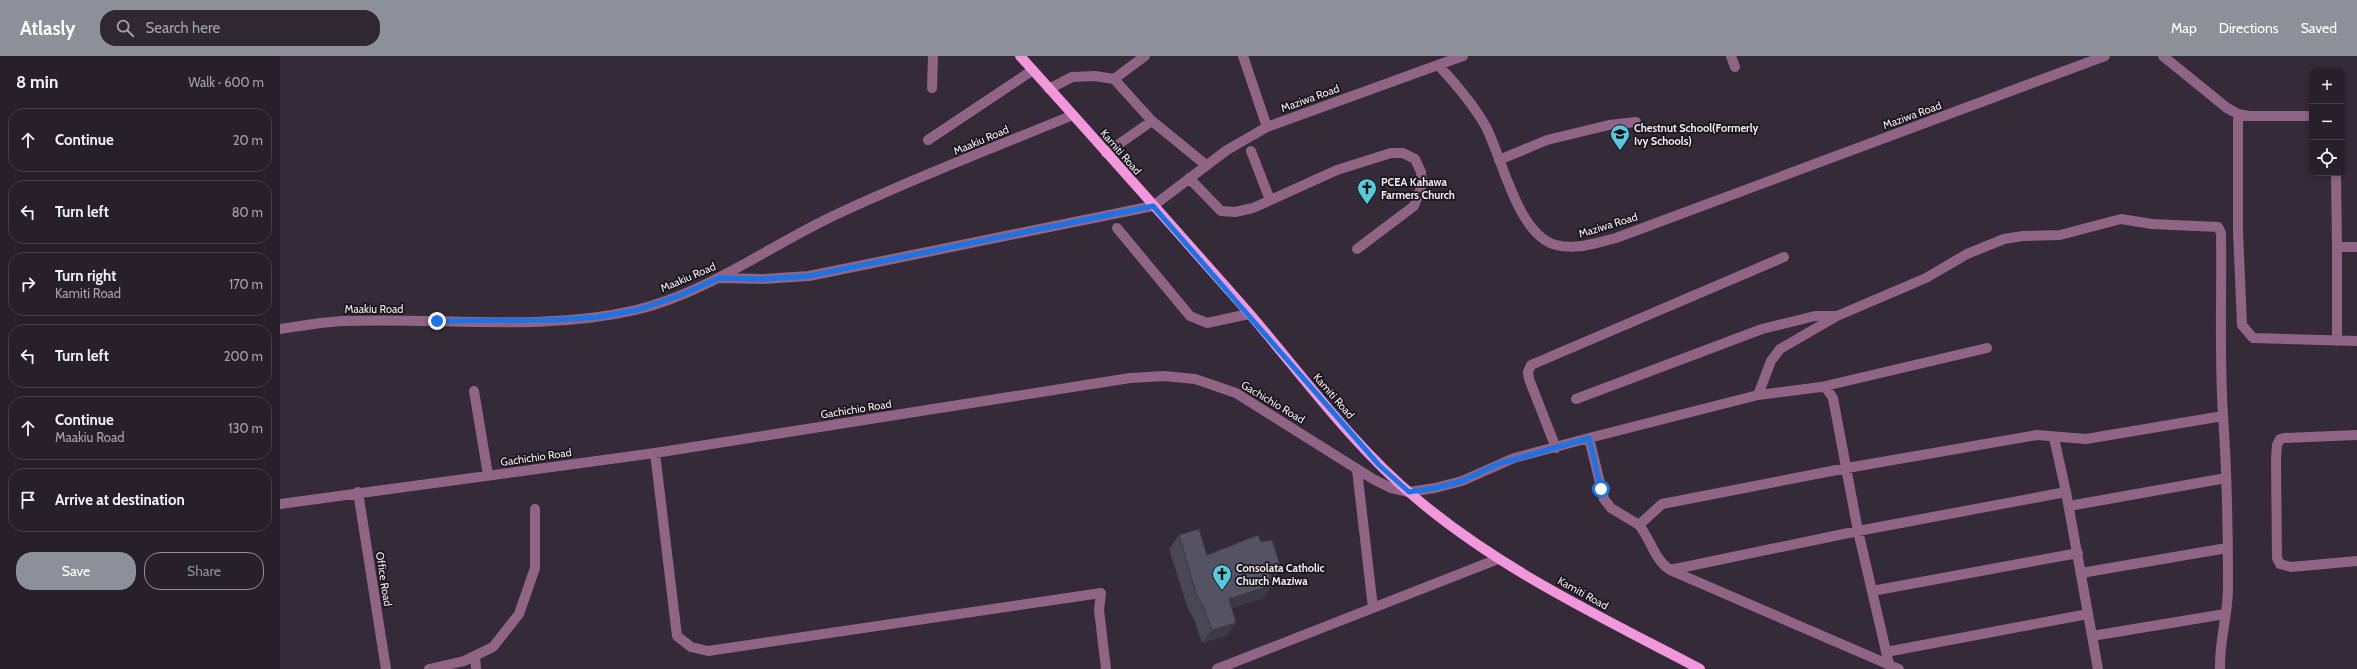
<!DOCTYPE html>
<meta charset="utf-8">
<style>
:root{--surface:#27202a;--page:#2f2832;--text:#f1f3f6;--muted:#a4a3a8;--line:#433e47;--accent:#8c9099}
body{margin:0;font-family:Cabin,sans-serif;background:var(--page);color:var(--text)}
.controls{position:absolute;right:12px;top:12px;display:grid;overflow:hidden;border-radius:8px;box-shadow:0 2px 6px #0003}
.controls button{width:36px;height:36px;display:grid;place-items:center;padding:0;border:0;border-bottom:1px solid var(--line);background:var(--surface);color:var(--text);font:20px sans-serif}
.stop{position:absolute;width:12px;height:12px;margin:-9px;border:3px solid #1a73e8;border-radius:50%;background:#fff}
.stop.end{background:#1a73e8;border-color:#fff;box-shadow:0 1px 4px #0008}
.list{margin:0;padding:0;list-style:none}
h2{display:flex;justify-content:space-between;align-items:center;height:52px;margin:0;padding:0 16px;font-size:17px}
h2 small{font-size:13px;font-weight:400;color:var(--muted)}
.list li{display:grid;grid-template-columns:26px 1fr auto;gap:12px;align-items:center;box-sizing:border-box;height:64px;margin:0 8px 8px;padding:0 8px;border:1px solid var(--line);border-radius:16px}
.list b{display:block;font-size:15px;white-space:nowrap}
.list p{margin:0;font-size:13px;white-space:nowrap;color:var(--muted)}
.list em{font-size:13px;font-style:normal;color:var(--muted)}
.actions{display:flex;gap:8px;padding:12px 16px}
.actions a{flex:1;padding:9px 0;border:1px solid var(--accent);border-radius:16px;text-align:center;font-size:14px;color:var(--accent)}
.actions .main{background:var(--accent);color:#fff}
.icon{flex:none;width:22px;height:22px;fill:none;stroke:currentColor;stroke-width:2;stroke-linecap:round;stroke-linejoin:round}
.map{position:relative;flex:none;width:2077px;height:613px;overflow:hidden}
header{display:flex;align-items:center;gap:24px;box-sizing:border-box;height:56px;padding:0 20px;background:var(--accent);color:#fff}
header strong{font-size:19px}
nav{display:flex;gap:22px;margin-inline-start:auto;font-size:14px}
.search{width:280px;height:36px;background:var(--page);display:flex;align-items:center;gap:10px;box-sizing:border-box;padding:0 14px;border-radius:16px;color:var(--muted);font-size:15px}
main{display:flex}
aside{flex:1;background:var(--surface)}
.map>svg:first-child{display:block}
</style>
<header>
<strong>Atlasly</strong>
<div class="search"><svg class="icon" aria-label="search" viewBox="0 0 24 24"><circle cx="10" cy="10" r="6"/><path d="M15 15l6 6"/></svg>Search here</div>
<nav><a>Map</a><a>Directions</a><a>Saved</a></nav>
</header>
<main>
<aside>
<h2>8 min<small>Walk · 600 m</small></h2>
<ul class="list">
<li><svg class="icon" aria-label="ahead" viewBox="0 0 24 24"><path d="M12 20V5M6 11l6-6 6 6"/></svg><div><b>Continue</b></div><em>20 m</em></li>
<li><svg class="icon" aria-label="left" viewBox="0 0 24 24"><path d="M17 20v-9H6M10 6l-5 5 5 5"/></svg><div><b>Turn left</b></div><em>80 m</em></li>
<li><svg class="icon" aria-label="right" viewBox="0 0 24 24"><path d="M7 20v-9h11M14 6l5 5-5 5"/></svg><div><b>Turn right</b><p>Kamiti Road</p></div><em>170 m</em></li>
<li><svg class="icon" aria-label="left" viewBox="0 0 24 24"><path d="M17 20v-9H6M10 6l-5 5 5 5"/></svg><div><b>Turn left</b></div><em>200 m</em></li>
<li><svg class="icon" aria-label="ahead" viewBox="0 0 24 24"><path d="M12 20V5M6 11l6-6 6 6"/></svg><div><b>Continue</b><p>Maakiu Road</p></div><em>130 m</em></li>
<li><svg class="icon" aria-label="arrive" viewBox="0 0 24 24"><path d="M6 21V4h12l-3 4 3 4H6"/></svg><div><b>Arrive at destination</b></div></li>
</ul>
<div class="actions"><a class="main">Save</a><a>Share</a></div>
</aside>
<div class="map">
<svg width="2077" height="613" viewBox="0 0 2077 613">
<rect width="100%" height="100%" fill="#342a38"/>
<g fill="none" stroke-linecap="round" stroke-linejoin="round">
<path stroke="#906484" stroke-width="10" d="M 963,0 L 987,71
M 1451,0 L 1455,11
M 1883,0 L 1947,52 L 1958,58 L 1969,60 L 2032,60
M 1158,9 L 1183,0
M 834,23 L 865,0
M 652,32 L 653,0
M 769,33 L 792,21 L 815,20 L 834,23 L 872,65 L 926,109
M 1958,58 L 1958,175 L 1962,269 L 1973,282 L 2077,285
M 648,84 L 753,14
M 971,95 L 990,144
M 826,97 L 872,65
M 1219,104 L 1267,84 L 1329,69 L 1356,66
M 2056,117 L 2057,191
M 909,122 L 941,155 L 955,156 L 973,152 L 1057,114 L 1111,97 L 1123,97 L 1135,103 L 1141,116 L 1142,129 L 1134,150 L 1077,193
M 837,172 L 910,260 L 927,267 L 969,258
M 439,222 L 483,223 L 529,220 L 873,150 L 947,94 L 987,71 L 1158,9 C 1176,28 1192,47 1205,69 C 1222,100 1237,179 1276,189 C 1297,194 1316,187 1336,182 L 1825,0
M 0,273 C 21,270 42,266 63,265 C 160,261 260,276 356,254 C 426,237 485,193 549,162 C 628,124 711,93 793,59
M 2057,285 L 2057,191 L 2077,191
M 1541,331 L 1707,292
M 194,335 L 208,419
M 1478,339 L 1491,305 L 1500,293 L 1557,260 L 1646,222 L 1687,198 L 1724,183 L 1743,180 L 1780,179 L 1841,163 L 1872,168 L 1938,171 L 1941,177 C 1942,237 1939,299 1943,359 C 1947,416 1948,474 1948,532 C 1948,559 1939,585 1940,613
M 1296,343 L 1482,273 L 1535,260 L 1555,260
M 2077,379 L 2004,382 L 2000,383 L 1997,389 L 1996,403 L 1997,502 L 2000,508 L 2011,511 L 2077,505
M 1309,382 L 1324,443 L 1331,452 L 1359,469
M 1774,382 L 1786,436 L 1818,613
M 1276,392 L 1249,323 L 1248,316 L 1251,309 L 1504,201
M 375,397 L 397,580 L 411,591 L 428,595 L 821,537 L 819,554 L 826,613
M 1077,414 L 1093,552
M 78,436 L 106,613
M 0,448 L 375,397 L 850,322 L 884,320 L 915,323 L 956,337 L 1093,423 L 1111,432 L 1129,436 L 1155,432 L 1182,425 L 1234,402 L 1309,382 L 1478,339 L 1541,331 L 1546,332 L 1553,342 L 1578,475 L 1609,608
M 1789,450 L 1946,422
M 1390,514 L 1578,475 L 1786,436
M 1801,517 L 1947,492
M 1592,535 L 1798,497
M 1812,580 L 1945,558
M 1606,596 L 1808,558
M 195,600 L 196,613
M 149,613 L 184,605 L 213,591 L 239,558 L 255,512 L 255,453
M 937,613 L 1218,503
M 1619,613 L 1390,514 C 1374,503 1371,484 1359,469 L 1382,448 L 1567,412 L 1757,379 L 1806,383 L 1943,360"/>
<path stroke="#f297db" stroke-width="10" d="M 740,0 C 817,85 893,171 969,257 C 1023,320 1073,390 1137,443 C 1221,514 1323,562 1420,613"/>
</g>
<path fill="#494755" d="M 899,479 L 927,499 L 981,486 L 1001,512 L 992,525 L 992,529 L 983,542 L 952,552 L 947,580 L 922,587 L 914,563 L 908,553 L 889,493 Z"/>
<path fill="#3c3945" d="M 1001,512 L 991,525 L 989,515 Z
M 992,529 L 983,542 L 940,556 L 949,543 Z
M 956,567 L 947,580 L 922,587 L 932,574 Z"/>
<path fill="#555263" stroke="#3c3945" d="M 919,473 L 927,499 L 978,479 L 981,486 L 992,484 L 1001,512 L 989,515 L 992,529 L 949,543 L 956,567 L 932,574 L 923,550 L 917,540 L 899,479 Z"/>
<g fill="none" stroke-linecap="round" stroke-linejoin="round">
<path stroke="#1a73e8" stroke-width="5" d="M 157,265 L 273,264 L 318,261 L 357,254 L 401,239 L 439,222 L 484,223 L 529,220 L 873,150 L 1099,409 L 1129,436 L 1155,432 L 1182,425 L 1218,408 L 1309,382 L 1321,433"/>
</g>
<defs>
<symbol id="school-pin" viewBox="-11 -11 22 30"><path d="M0 17L-7.5 6A9.5 9.5 0 1 1 7.5 6Z" fill="#55cade" stroke="#19151b"/><path d="M0-5L7-2L0 1L-7-2ZM-4 1L0 2.5L4 1V4Q0 6-4 4Z" fill="#111"/></symbol>
<symbol id="church-pin" viewBox="-11 -11 22 30"><path d="M0 17L-7.5 6A9.5 9.5 0 1 1 7.5 6Z" fill="#55cade" stroke="#19151b"/><path d="M-1.2-6h2.4v3.5h3.3v2.4h-3.3V6h-2.4V-.1h-3.3v-2.4h3.3Z" fill="#111"/></symbol>
</defs>
<g fill-rule="evenodd">
<use href="#school-pin" x="1329" y="67" width="22" height="30"/>
<use href="#church-pin" x="1076" y="121" width="22" height="30"/>
<use href="#church-pin" x="931" y="507" width="22" height="30"/>
</g>
<g text-anchor="middle" dominant-baseline="central" stroke-width="3.5" stroke-linejoin="round" paint-order="stroke">
<g font-size="11" fill="#f1ebf4" stroke="#19151b">
<text transform="translate(1030 42) rotate(-20)">Maziwa Road</text>
<text transform="translate(1632 59) rotate(-20)">Maziwa Road</text>
<text transform="translate(701 84) rotate(-23)">Maakiu Road</text>
<text transform="translate(841 96) rotate(49)">Kamiti Road</text>
<text transform="translate(1328 169) rotate(-17)">Maziwa Road</text>
<text transform="translate(408 221) rotate(-23)">Maakiu Road</text>
<text x="94" y="253">Maakiu Road</text>
<text transform="translate(1054 340) rotate(49)">Kamiti Road</text>
<text transform="translate(993 346) rotate(31)">Gachichio Road</text>
<text transform="translate(576 353) rotate(-9)">Gachichio Road</text>
<text transform="translate(256 401) rotate(-8)">Gachichio Road</text>
<text transform="translate(104 523) rotate(81)">Office Road</text>
<text transform="translate(1303 537) rotate(29)">Kamiti Road</text>
</g>
<g font-size="11" font-weight="bold" fill="#f1ebf4" stroke="#19151b" text-anchor="start">
<text x="1354" y="72">Chestnut School(Formerly<tspan x="1354" dy="13">Ivy Schools)</tspan></text>
<text x="1101" y="126">PCEA Kahawa<tspan x="1101" dy="13">Farmers Church</tspan></text>
<text x="956" y="512">Consolata Catholic<tspan x="956" dy="13">Church Maziwa</tspan></text>
</g>
</g>
</svg>
<div class="controls">
<button>+</button>
<button>−</button>
<button><svg class="icon" aria-label="locate" viewBox="0 0 24 24"><circle cx="12" cy="12" r="6"/><path d="M12 2v4M12 18v4M2 12h4M18 12h4"/></svg></button>
</div>
<div class="stop" style="left:1321px;top:433px"></div>
<div class="stop end" style="left:157px;top:265px"></div>
</div>
</main>
